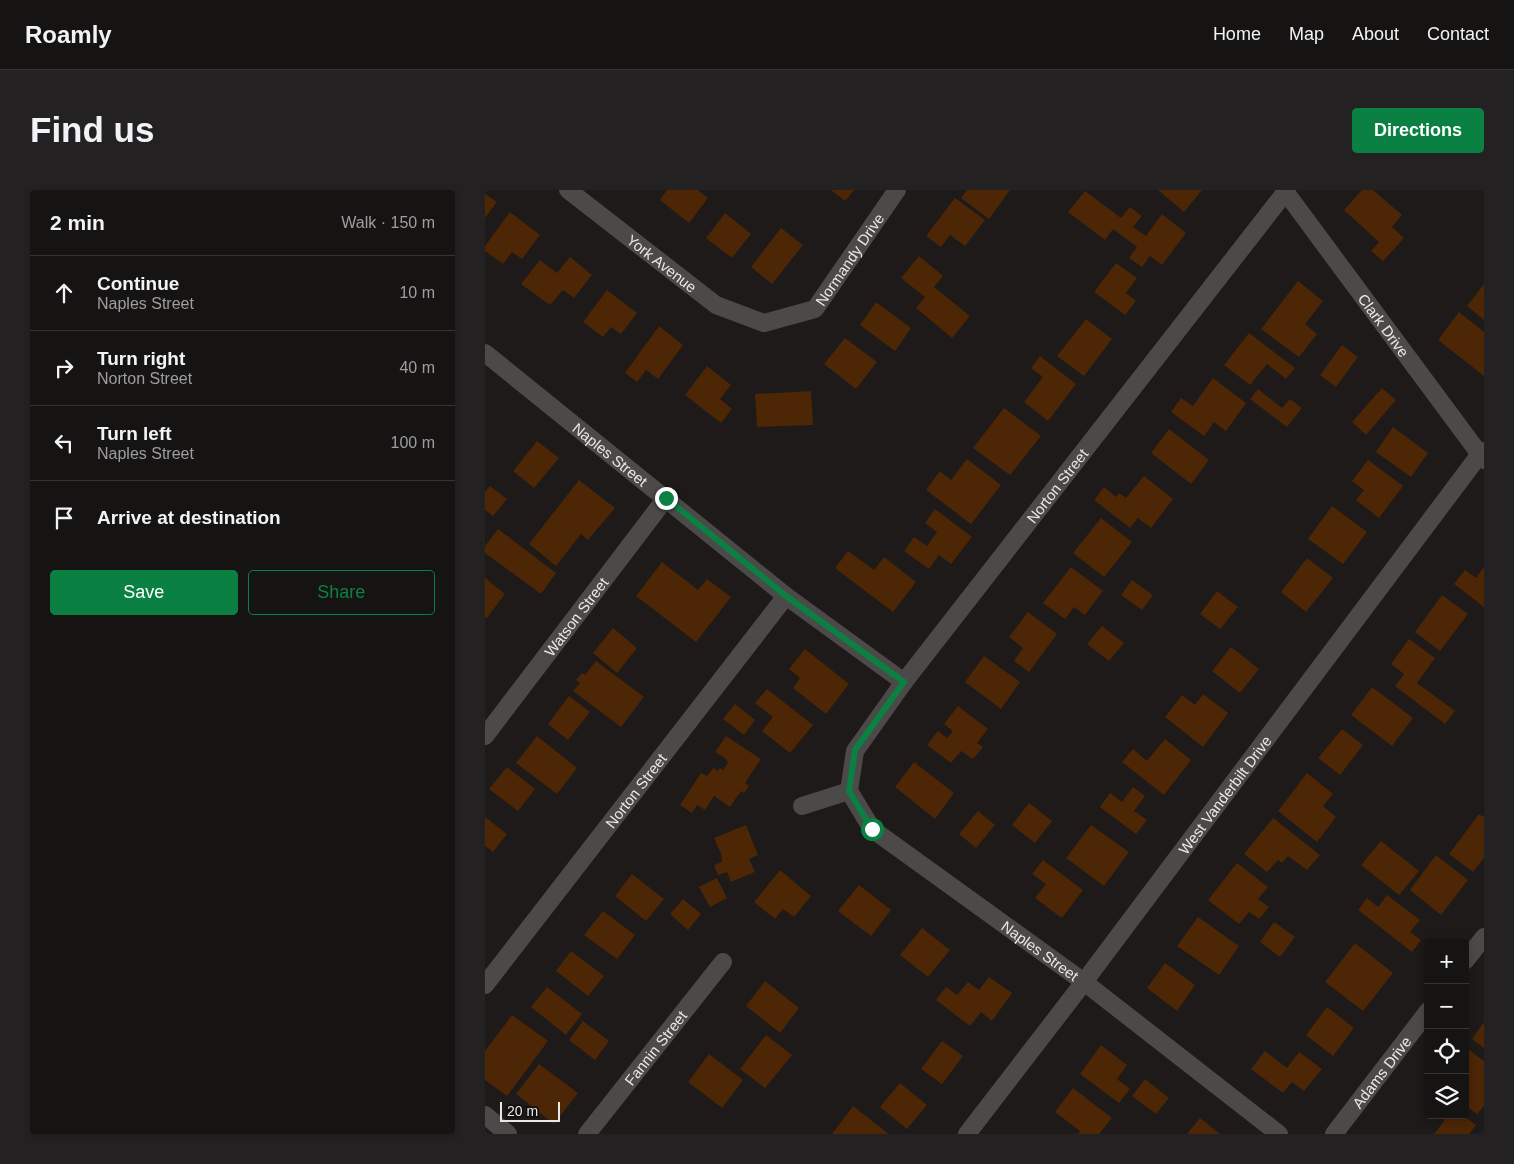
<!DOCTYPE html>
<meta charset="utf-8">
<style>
:root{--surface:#161413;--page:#232121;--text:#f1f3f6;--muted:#9e9ea0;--line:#353333;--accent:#0b8043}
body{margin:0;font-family:Arial,sans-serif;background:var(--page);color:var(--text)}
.controls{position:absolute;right:15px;bottom:15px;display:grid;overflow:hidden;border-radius:5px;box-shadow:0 2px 8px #0003}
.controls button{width:45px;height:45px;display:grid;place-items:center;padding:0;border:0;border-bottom:1px solid var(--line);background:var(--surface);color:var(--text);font:25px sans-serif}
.scale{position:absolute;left:15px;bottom:12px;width:60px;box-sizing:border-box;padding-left:5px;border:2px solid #eae8e7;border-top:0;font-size:14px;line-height:18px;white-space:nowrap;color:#eae8e7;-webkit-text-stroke:4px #131110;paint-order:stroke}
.stop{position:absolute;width:15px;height:15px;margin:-11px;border:4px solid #0b8043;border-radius:50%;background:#fff}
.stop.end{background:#0b8043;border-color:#fff;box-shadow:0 1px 5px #0008}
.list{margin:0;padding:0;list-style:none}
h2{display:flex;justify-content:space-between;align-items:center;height:65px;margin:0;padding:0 20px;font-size:21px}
h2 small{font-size:16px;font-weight:400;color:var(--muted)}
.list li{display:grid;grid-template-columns:32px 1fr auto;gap:15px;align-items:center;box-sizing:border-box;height:75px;padding:0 20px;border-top:1px solid var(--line)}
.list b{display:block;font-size:19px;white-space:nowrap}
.list p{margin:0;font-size:16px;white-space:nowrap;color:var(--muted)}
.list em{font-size:16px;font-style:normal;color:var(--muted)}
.actions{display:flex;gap:10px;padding:15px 20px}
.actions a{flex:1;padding:11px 0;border:1px solid var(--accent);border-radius:5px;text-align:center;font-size:18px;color:var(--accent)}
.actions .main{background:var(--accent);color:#fff}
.icon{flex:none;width:28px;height:28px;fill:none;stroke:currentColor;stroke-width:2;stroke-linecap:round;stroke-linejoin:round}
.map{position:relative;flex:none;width:999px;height:944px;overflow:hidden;border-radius:5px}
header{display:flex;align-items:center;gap:30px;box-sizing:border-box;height:70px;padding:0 25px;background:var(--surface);border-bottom:1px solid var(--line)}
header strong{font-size:24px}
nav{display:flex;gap:28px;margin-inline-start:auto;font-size:18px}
.intro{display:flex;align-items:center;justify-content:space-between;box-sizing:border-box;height:120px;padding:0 30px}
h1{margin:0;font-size:35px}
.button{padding:12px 22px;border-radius:5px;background:var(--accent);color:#fff;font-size:18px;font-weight:700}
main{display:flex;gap:30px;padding:0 30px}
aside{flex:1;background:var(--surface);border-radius:5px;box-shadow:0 2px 8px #0003}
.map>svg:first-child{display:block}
</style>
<header>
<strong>Roamly</strong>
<nav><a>Home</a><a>Map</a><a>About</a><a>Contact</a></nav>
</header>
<div class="intro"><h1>Find us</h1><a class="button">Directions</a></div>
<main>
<aside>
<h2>2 min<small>Walk · 150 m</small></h2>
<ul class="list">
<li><svg class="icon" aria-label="ahead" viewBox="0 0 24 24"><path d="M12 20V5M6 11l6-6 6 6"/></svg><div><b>Continue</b><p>Naples Street</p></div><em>10 m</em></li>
<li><svg class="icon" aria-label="right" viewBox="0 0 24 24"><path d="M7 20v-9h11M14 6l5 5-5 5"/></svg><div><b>Turn right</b><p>Norton Street</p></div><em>40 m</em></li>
<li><svg class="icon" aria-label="left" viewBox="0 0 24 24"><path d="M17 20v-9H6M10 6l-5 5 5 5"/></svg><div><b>Turn left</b><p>Naples Street</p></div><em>100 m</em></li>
<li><svg class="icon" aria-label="arrive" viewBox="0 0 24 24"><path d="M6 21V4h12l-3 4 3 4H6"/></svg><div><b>Arrive at destination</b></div></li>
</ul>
<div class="actions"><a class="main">Save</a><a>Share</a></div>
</aside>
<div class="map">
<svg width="999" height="944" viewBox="0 0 999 944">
<rect width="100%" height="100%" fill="#1d1a19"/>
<path fill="#4c2605" d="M 182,0 L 213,0 L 223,8 L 204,33 L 175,10 Z
M 346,0 L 369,0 L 360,11 Z
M 482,0 L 525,0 L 504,29 L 476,8 Z
M 673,0 L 717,0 L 699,22 Z
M 877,0 L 888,0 L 917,25 L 907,37 L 919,48 L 898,71 L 886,61 L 894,52 L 859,20 Z
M 600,1 L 636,28 L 645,17 L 657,26 L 648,37 L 661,46 L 677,24 L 701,43 L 677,75 L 665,66 L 657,77 L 644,68 L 652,57 L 628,39 L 620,50 L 583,22 Z
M 0,4 L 12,12 L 0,28 Z
M 470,8 L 500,30 L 480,56 L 465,45 L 456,57 L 441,46 Z
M 25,22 L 55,45 L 37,69 L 27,62 L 18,74 L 0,61 L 0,56 Z
M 240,23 L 266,44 L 247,68 L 221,48 Z
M 296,38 L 318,55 L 287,94 L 266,77 Z
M 434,66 L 458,86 L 449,97 L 485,126 L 467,148 L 431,118 L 440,107 L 416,88 Z
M 85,67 L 107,85 L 89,108 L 78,100 L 65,115 L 36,94 L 55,70 L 72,83 Z
M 631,73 L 652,88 L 641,103 L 651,111 L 640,125 L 609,102 Z
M 813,91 L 838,111 L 820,134 L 832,144 L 814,167 L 776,139 Z
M 999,94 L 999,130 L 982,116 Z
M 122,100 L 152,123 L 136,144 L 126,137 L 118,147 L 98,132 Z
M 391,112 L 426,138 L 410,161 L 375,135 Z
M 974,122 L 999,142 L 999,186 L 953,150 Z
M 601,129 L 627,149 L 599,186 L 572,166 Z
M 174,136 L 198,155 L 173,189 L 161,180 L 152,192 L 140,183 Z
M 764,143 L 810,178 L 801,189 L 782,174 L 765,195 L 739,175 Z
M 360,148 L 392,172 L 371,199 L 339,174 Z
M 857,155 L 873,167 L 851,197 L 835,185 Z
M 555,166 L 591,194 L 563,231 L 539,212 L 558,187 L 546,178 Z
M 222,176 L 246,195 L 235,209 L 247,219 L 236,233 L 200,205 Z
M 728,188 L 761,213 L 741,241 L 729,232 L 719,246 L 686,222 L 696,208 L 708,216 Z
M 897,198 L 911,210 L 881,245 L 867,232 Z
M 773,199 L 797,218 L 805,209 L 817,218 L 802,237 L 765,209 Z
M 326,201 L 328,235 L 272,237 L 270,204 Z
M 519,218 L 556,246 L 525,285 L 488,258 Z
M 908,237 L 943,263 L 926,287 L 891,262 Z
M 684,239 L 724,270 L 706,294 L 666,263 Z
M 52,251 L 74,268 L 49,298 L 28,281 Z
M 482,269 L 516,295 L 486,334 L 441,300 L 455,281 L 466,290 Z
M 883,270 L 918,296 L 894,328 L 871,310 L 879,300 L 867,291 Z
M 659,286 L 688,309 L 666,338 L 653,328 L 645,338 L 609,310 L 619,297 L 631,307 L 634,303 L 641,308 Z
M 94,290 L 130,318 L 103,350 L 96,344 L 71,376 L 44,354 Z
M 5,296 L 22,309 L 8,326 L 0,320 L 0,302 Z
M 847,316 L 882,342 L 858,374 L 823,349 Z
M 450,319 L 487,347 L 466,374 L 454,365 L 444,379 L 419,361 L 429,347 L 442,356 L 452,342 L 440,333 Z
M 616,328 L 647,352 L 619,387 L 588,363 Z
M 13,339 L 71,383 L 56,404 L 0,363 L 0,356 Z
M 363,361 L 389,380 L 399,367 L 431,392 L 408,422 L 350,378 Z
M 822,368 L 848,388 L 821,422 L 796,402 Z
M 177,372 L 213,400 L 222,389 L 246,407 L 211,452 L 151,406 Z
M 586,377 L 618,401 L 600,425 L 589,417 L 580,429 L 558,413 Z
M 999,377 L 999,417 L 969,394 L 980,380 L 991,388 Z
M 0,388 L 20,404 L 2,428 L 0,427 Z
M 647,390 L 668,405 L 657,420 L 636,405 Z
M 732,401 L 753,417 L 735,439 L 715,424 Z
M 957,405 L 983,424 L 955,461 L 930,442 Z
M 543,422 L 572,444 L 544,482 L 529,471 L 538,458 L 524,447 Z
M 617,436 L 639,453 L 624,471 L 602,454 Z
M 128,438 L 152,458 L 132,483 L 108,463 Z
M 924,449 L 950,468 L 932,493 L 970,521 L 960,534 L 910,496 L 919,484 L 906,474 Z
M 746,457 L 774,479 L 755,503 L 727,481 Z
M 320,459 L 364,494 L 341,524 L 308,498 L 315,488 L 304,479 Z
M 499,466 L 535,492 L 516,519 L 480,492 Z
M 111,471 L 159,507 L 136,537 L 88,501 L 95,493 L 91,490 L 97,483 L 100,485 Z
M 887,497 L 928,528 L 907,556 L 866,525 Z
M 282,499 L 328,535 L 305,563 L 277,541 L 288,527 L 270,513 Z
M 718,504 L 743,523 L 718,557 L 680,527 L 697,505 L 710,515 Z
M 84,506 L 105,522 L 83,550 L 63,534 Z
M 250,514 L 270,530 L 259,545 L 238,529 Z
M 473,516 L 503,539 L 492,553 L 498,557 L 488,569 L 476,561 L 466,573 L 442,555 L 453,541 L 462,548 L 468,541 L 459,534 Z
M 857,539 L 878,555 L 855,585 L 833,568 Z
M 52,546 L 92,578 L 72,604 L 31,573 Z
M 241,546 L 276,569 L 260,593 L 264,596 L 259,603 L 256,601 L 245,617 L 229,606 L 220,620 L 212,615 L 207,623 L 195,615 L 216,583 L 222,586 L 228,578 L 233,581 L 235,578 L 238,580 L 243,573 L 241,569 L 230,562 Z
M 680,549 L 706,570 L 679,605 L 637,572 L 648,559 L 662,571 Z
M 429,572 L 469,603 L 450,629 L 410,597 Z
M 22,577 L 50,599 L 33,621 L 4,599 Z
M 822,583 L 848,604 L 838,616 L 851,627 L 832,652 L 793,621 Z
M 648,597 L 660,606 L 649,621 L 662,630 L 651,644 L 615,617 L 625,603 L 637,612 Z
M 544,613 L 567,631 L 550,653 L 527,635 Z
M 493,621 L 510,635 L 491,658 L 474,644 Z
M 994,624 L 999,627 L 999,668 L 988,682 L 964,664 Z
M 0,627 L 22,644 L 8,662 L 0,656 Z
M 788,628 L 835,665 L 822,680 L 803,666 L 797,673 L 793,670 L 782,682 L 759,664 Z
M 261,635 L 273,665 L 264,669 L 270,682 L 246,692 L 242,682 L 233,685 L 229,675 L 237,672 L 236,664 L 229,648 Z
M 606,635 L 644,662 L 619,696 L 581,668 Z
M 896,651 L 934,681 L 914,705 L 876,675 Z
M 951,665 L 983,690 L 956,725 L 925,700 Z
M 558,670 L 598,700 L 577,728 L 550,708 L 561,694 L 547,684 Z
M 752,673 L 783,697 L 773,709 L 784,717 L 774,729 L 764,722 L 754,734 L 723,710 Z
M 295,680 L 326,706 L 309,727 L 298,719 L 290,729 L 269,712 Z
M 147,684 L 179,709 L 161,731 L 130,706 Z
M 232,688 L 242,708 L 225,717 L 214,697 Z
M 374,695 L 406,720 L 386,746 L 353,721 Z
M 902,705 L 935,730 L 925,742 L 936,750 L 927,762 L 873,720 L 882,708 L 893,717 Z
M 198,709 L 216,724 L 203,740 L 185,724 Z
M 118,721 L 150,745 L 132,769 L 99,745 Z
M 713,727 L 754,756 L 734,785 L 692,756 Z
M 789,732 L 810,747 L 795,767 L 775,752 Z
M 437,738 L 465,760 L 443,787 L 415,765 Z
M 870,753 L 908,783 L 878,821 L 840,792 Z
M 86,761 L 119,786 L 103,806 L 71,781 Z
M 680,773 L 710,795 L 692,821 L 662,798 Z
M 504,787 L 527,803 L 507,831 L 496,822 L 485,836 L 451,810 L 461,797 L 472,805 L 483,792 L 494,800 Z
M 280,791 L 314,818 L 295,843 L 261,816 Z
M 62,797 L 97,824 L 81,845 L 46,817 Z
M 842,817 L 869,838 L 848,866 L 821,845 Z
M 27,825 L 63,851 L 22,906 L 0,890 L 0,861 Z
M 98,831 L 124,851 L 110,870 L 84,850 Z
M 999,832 L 999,858 L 987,849 Z
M 281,845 L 307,865 L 280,898 L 255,879 Z
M 457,851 L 478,866 L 457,894 L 436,879 Z
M 616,855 L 642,875 L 632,889 L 645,899 L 634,913 L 595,884 Z
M 980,857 L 999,871 L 999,888 L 998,890 L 999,891 L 999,916 L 992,924 L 980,915 Z
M 780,861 L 802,878 L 814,862 L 837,879 L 819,901 L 807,892 L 798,903 L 766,879 Z
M 224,864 L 258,890 L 237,918 L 203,892 Z
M 54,874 L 93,903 L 69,934 L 31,904 Z
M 660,889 L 684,908 L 671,924 L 647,906 Z
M 415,893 L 442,915 L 422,939 L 395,917 Z
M 588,898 L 627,928 L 614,944 L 593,944 L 595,941 L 570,922 Z
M 368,916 L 404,944 L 347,944 Z
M 954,925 L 978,925 L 991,935 L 984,944 L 949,944 L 960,930 Z
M 715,928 L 735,944 L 702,944 Z"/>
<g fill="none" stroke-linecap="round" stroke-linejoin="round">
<g stroke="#4b4a49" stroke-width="18">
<path id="s1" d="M 83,0 L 231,115 L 279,133 L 330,119 L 412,0"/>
<path id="s2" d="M 799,0 L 999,270"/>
<path id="s3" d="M 0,163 L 301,406 L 419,492"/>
<path id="s4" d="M 0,546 L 181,308"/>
<path id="s5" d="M 364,601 L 370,561 L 419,492 L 802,0"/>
<path id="s6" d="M 364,601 L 387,639 L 599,792 L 794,944"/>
<path d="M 317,616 L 364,601"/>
<path d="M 980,771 L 999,747"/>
<path id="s7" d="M 0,795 L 301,406"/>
<path d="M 0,925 L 23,944"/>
<path id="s8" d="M 102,944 L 238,772"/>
<path id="s9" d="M 482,944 L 599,792 L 995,264 L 999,261"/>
<path id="s10" d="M 849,944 L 943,821"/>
</g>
</g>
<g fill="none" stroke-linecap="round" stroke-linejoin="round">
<path stroke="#0b8043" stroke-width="6" d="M 181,308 L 301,406 L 419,492 L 370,560 L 364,601 L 387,639"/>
</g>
<g text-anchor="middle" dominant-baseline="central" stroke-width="4.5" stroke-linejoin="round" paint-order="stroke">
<g font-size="15" fill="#eae8e7" stroke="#131110">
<text stroke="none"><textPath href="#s1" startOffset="352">Normandy Drive</textPath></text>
<text stroke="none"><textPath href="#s1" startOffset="119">York Avenue</textPath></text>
<text stroke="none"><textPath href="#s2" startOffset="168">Clark Drive</textPath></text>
<text stroke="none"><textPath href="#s3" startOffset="161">Naples Street</textPath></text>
<text stroke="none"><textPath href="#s5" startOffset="374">Norton Street</textPath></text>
<text stroke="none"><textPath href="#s4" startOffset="150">Watson Street</textPath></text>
<text stroke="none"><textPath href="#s7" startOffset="246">Norton Street</textPath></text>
<text stroke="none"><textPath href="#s9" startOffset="426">West Vanderbilt Drive</textPath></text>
<text stroke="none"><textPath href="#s6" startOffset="252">Naples Street</textPath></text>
<text stroke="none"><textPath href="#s8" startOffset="110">Fannin Street</textPath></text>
<text stroke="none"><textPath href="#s10" startOffset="78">Adams Drive</textPath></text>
</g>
</g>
</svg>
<div class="controls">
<button>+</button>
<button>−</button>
<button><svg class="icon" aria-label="locate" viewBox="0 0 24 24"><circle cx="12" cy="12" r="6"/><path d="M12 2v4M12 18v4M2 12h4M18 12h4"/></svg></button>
<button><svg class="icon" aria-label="layers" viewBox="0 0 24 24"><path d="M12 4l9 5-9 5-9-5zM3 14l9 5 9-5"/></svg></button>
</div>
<div class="scale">20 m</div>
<div class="stop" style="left:387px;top:639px"></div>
<div class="stop end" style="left:181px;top:308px"></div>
</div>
</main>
